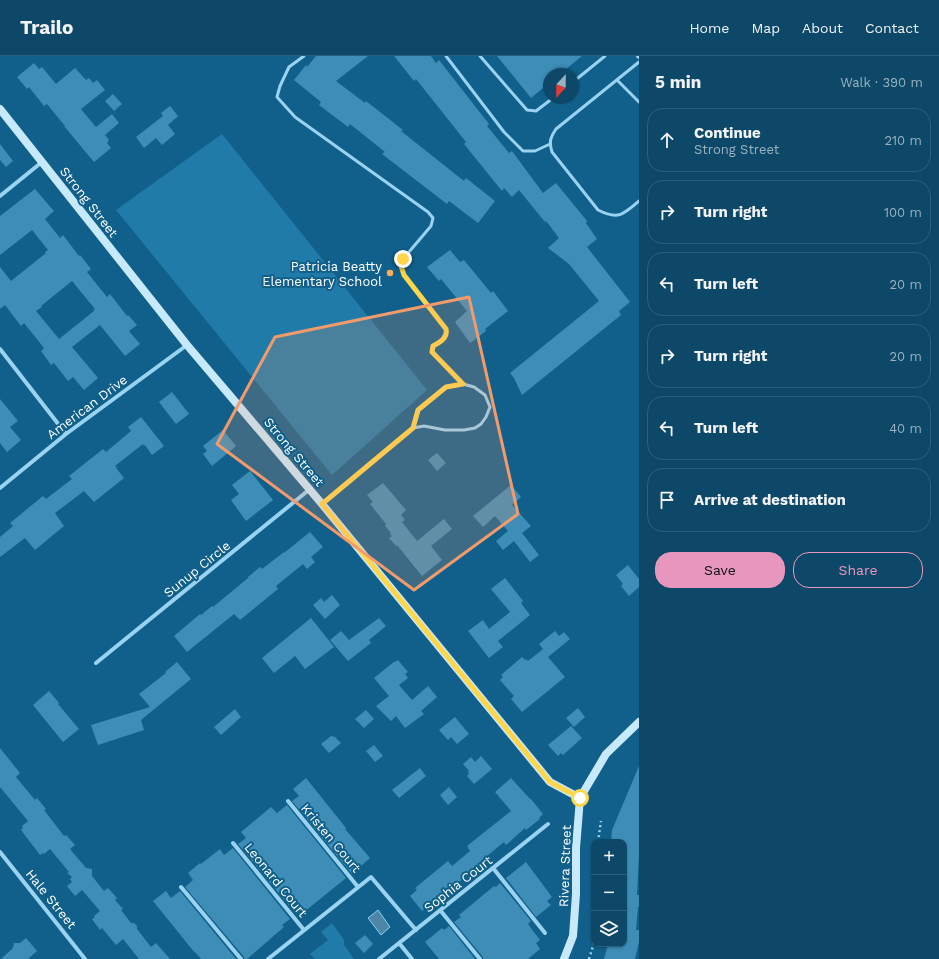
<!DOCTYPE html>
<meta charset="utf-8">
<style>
:root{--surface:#0d4868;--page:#1b5271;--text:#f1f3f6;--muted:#9ab2c0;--line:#2d607c;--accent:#e797bd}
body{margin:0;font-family:"Work Sans",sans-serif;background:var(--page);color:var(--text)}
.controls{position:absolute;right:12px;bottom:12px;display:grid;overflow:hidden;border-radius:8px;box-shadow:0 1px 3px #0004}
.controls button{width:36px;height:36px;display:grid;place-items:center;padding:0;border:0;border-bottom:1px solid var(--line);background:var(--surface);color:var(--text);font:20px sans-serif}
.compass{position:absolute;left:543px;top:12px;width:36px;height:36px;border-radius:50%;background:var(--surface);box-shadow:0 1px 3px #0004;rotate:202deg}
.stop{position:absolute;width:12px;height:12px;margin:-9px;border:3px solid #ffd54a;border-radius:50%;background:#fff}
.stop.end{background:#ffd54a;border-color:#fff;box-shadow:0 1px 4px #0008}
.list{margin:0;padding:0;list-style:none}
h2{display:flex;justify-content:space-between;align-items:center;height:52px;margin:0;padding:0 16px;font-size:17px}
h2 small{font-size:13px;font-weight:400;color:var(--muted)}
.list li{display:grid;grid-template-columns:26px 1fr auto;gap:12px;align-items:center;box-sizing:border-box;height:64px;margin:0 8px 8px;padding:0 8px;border:1px solid var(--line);border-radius:16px}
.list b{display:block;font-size:15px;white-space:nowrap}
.list p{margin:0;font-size:13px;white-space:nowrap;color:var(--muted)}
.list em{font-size:13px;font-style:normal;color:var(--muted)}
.actions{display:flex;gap:8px;padding:12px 16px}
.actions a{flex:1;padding:9px 0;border:1px solid var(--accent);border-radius:16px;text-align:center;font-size:14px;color:var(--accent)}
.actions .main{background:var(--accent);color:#111}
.icon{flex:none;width:22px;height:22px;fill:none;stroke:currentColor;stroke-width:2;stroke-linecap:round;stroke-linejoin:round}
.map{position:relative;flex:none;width:639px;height:903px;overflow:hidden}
header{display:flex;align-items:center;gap:24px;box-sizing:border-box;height:56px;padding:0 20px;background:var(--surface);border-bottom:1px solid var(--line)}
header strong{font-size:19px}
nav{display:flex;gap:22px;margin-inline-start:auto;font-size:14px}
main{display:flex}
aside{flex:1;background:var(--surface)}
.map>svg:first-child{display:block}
</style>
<header>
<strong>Trailo</strong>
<nav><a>Home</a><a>Map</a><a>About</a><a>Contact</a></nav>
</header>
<main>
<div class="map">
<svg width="639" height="903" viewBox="0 0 639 903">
<rect width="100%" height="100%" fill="#11608b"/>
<path fill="#207ba9" d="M 222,78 L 427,334 L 332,419 L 116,154 Z
M 332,867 L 344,884 L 344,889 L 354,903 L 315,903 L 310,898 L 328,884 L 321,876 Z"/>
<path fill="#4d87a5" stroke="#8ad2f5" d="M 378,854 L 390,871 L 381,879 L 368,862 Z"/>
<path fill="#3e8db7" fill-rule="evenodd" d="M 316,0 L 368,0 L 336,25 L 365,47 L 366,45 L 403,74 L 401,75 L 464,125 L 466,122 L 495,145 L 478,167 L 449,145 L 447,148 L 382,98 L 385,96 L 350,68 L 348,71 L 319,49 L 321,46 L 294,24 L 306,9 L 307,11 Z
M 394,0 L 431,0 L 436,7 L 439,4 L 489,68 L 487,70 L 509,97 L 512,95 L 543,137 L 556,127 L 587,165 L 586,167 L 597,183 L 587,191 L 630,246 L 619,255 L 621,259 L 522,339 L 514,322 L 510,317 L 599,245 L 569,208 L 548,192 L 559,182 L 546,165 L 545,166 L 519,134 L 512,141 L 504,132 L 502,135 L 464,88 L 466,86 L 416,23 L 414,25 Z
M 497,0 L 582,0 L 560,18 L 549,18 L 549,27 L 531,42 Z
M 34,7 L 39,13 L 42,11 L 56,28 L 75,12 L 86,24 L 89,22 L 93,27 L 97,24 L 105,34 L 81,53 L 96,71 L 112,58 L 119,67 L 105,79 L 109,84 L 107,87 L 111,92 L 94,106 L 64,70 L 65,70 L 47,48 L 44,50 L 29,31 L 27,33 L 17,21 Z
M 113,38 L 122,48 L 114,55 L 105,45 Z
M 170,50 L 178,60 L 168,69 L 175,78 L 162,89 L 156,82 L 144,92 L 136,81 L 163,60 L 161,57 Z
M 0,88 L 13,105 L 6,111 L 0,104 Z
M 35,133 L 54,155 L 45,163 L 60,182 L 63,179 L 79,200 L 80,199 L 91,213 L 87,216 L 107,241 L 110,238 L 127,260 L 128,259 L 137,269 L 129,275 L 140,288 L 125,300 L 100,269 L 72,291 L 98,322 L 84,334 L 73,321 L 68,325 L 54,307 L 51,309 L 41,295 L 44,292 L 24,267 L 21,270 L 5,249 L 0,253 L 0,211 L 11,225 L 46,197 L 45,196 L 48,194 L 32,174 L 0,199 L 0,160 ZM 72,225 L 95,253 L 93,254 L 94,255 L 59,283 L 36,255 L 42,251 L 41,250 Z
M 450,194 L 460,206 L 464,204 L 491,237 L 493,235 L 508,255 L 485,273 L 486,275 L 470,287 L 455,266 L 467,255 L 441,223 L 439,225 L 427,211 Z
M 172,336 L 189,358 L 176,368 L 159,346 Z
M 0,343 L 18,365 L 10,371 L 21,384 L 7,396 L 0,387 Z
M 141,361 L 164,390 L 152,399 L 145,389 L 144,390 L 143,388 L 115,410 L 117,412 L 116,412 L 124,422 L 94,446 L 84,435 L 55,457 L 64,470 L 35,494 L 25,482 L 0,501 L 0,481 L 13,470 L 10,467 L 43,440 L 46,443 L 72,423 L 69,420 L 103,393 L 106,396 L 131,375 L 128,371 Z
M 223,374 L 236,390 L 212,410 L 203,398 L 207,395 L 203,390 Z
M 437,397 L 446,407 L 437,415 L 428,404 Z
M 250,415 L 273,444 L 246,465 L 231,444 L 239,438 L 232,429 Z
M 383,427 L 406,454 L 401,459 L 405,464 L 402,466 L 417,485 L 444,463 L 452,473 L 431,490 L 442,504 L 422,520 L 397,489 L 396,490 L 389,482 L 392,480 L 390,478 L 391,477 L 385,470 L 386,468 L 370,448 L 373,446 L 367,439 Z
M 511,429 L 521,441 L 512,449 L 531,470 L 522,477 L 539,499 L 530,506 L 514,485 L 503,494 L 496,485 L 508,475 L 495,460 L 483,471 L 473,460 Z
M 310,476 L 323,491 L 311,501 L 315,506 L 307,513 L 303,508 L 276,530 L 278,533 L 240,564 L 234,558 L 187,596 L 174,580 L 200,558 L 201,559 L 212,550 L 213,551 L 248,522 L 248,521 L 260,511 L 262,513 L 284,496 L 284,497 Z
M 628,509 L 639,523 L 639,531 L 629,540 L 621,530 L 623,528 L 616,519 Z
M 505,522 L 523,545 L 521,547 L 530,559 L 498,585 L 503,591 L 489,602 L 468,575 L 483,564 L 489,573 L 510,556 L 491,533 Z
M 332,539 L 340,549 L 325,563 L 313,549 L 321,542 L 324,546 Z
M 311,562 L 334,591 L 305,613 L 295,600 L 274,617 L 262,602 Z
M 379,562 L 386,570 L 369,584 L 371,587 L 348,605 L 330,584 L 341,575 L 349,584 Z
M 555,575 L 559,580 L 564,576 L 570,583 L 548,601 L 565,621 L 522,656 L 511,643 L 514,640 L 500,624 L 503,621 L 501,619 L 522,601 L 525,604 L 526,603 L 528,605 L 543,593 L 539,588 Z
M 398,604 L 408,616 L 405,618 L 408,622 L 399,629 L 412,644 L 428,630 L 437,641 L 421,655 L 424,658 L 405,672 L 396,660 L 391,665 L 376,650 L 389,640 L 374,622 L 395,605 L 395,606 Z
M 177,606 L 191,623 L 141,664 L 144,674 L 98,689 L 91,669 L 150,651 L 139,638 L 166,617 L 165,616 Z
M 49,635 L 59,647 L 58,648 L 79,673 L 63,686 L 33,649 Z
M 578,652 L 585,661 L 574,671 L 566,662 Z
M 235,653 L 241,661 L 221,679 L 214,671 Z
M 366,654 L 374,663 L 364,672 L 355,663 Z
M 455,661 L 469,678 L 457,688 L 451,681 L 448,684 L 439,674 Z
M 571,670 L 582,682 L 563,699 L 561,697 L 558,700 L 548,689 Z
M 331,680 L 335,681 L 341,687 L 329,697 L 321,688 Z
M 374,689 L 383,700 L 375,706 L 366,695 Z
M 0,692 L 20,717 L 16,721 L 35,744 L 37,742 L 46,753 L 44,754 L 64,780 L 66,779 L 75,789 L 70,793 L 86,812 L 92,813 L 92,820 L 104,835 L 108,832 L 117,842 L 115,844 L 123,853 L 121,854 L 131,867 L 134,867 L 137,870 L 137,873 L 151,891 L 156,887 L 170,903 L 139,903 L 123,883 L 116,889 L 102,872 L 100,874 L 92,863 L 95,861 L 94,860 L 100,855 L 82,834 L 75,840 L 67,830 L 72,826 L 70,823 L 72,821 L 67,817 L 69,816 L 50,793 L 44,798 L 43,797 L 40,799 L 21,774 L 23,772 L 22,770 L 28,765 L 0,731 Z
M 481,700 L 492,713 L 474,728 L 467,720 L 469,718 L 468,716 L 469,715 L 463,708 L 471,701 L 475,706 Z
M 639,710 L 639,799 L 637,839 L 639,839 L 639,851 L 638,851 L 636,874 L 639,874 L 639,886 L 635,903 L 604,903 L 608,888 L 624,888 L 624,786 L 611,786 L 612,774 Z
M 420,712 L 426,720 L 399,742 L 392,734 Z
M 306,722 L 346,772 L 345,773 L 370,802 L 352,818 L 292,745 L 299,740 L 293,733 Z
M 511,722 L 530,743 L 531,743 L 543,758 L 539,762 L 540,763 L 526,774 L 525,772 L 506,789 L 504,786 L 487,800 L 488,802 L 455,829 L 455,828 L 422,855 L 410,840 L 417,834 L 415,832 L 448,805 L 452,810 L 470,795 L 467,790 L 511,755 L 495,736 Z
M 449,731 L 457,741 L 448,749 L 440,739 Z
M 287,749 L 346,822 L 304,856 L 303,856 L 299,859 L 298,857 L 296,858 L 238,788 L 246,782 L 241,776 L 271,751 L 277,757 Z
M 233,792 L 290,863 L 282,869 L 284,871 L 247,903 L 244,903 L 244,901 L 185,831 L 193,824 L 188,817 L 200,807 L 201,808 L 220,793 L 224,799 Z
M 526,806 L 552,841 L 547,845 L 551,849 L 536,861 L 506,822 Z
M 500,827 L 531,865 L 528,868 L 540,884 L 536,887 L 540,893 L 528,903 L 483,903 L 483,901 L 454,866 L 461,861 L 459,859 L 494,830 L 496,831 Z
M 166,835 L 171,842 L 180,835 L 236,903 L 201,903 L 195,896 L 195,897 L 153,845 Z
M 449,870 L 475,903 L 439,903 L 425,886 L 442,872 L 444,874 Z
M 365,879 L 373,888 L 364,897 L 355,887 Z
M 26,882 L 37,895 L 28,903 L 1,903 L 13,892 L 14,887 L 20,887 Z"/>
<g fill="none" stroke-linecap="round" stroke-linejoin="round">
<path stroke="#99d3f1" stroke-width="2.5" stroke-dasharray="2 3" stroke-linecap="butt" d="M 598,786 L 601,765
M 589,903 L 594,887"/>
<path stroke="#99d3f1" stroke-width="3" d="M 304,0 L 289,11 L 280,30 L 277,41 L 295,61 L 428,156 L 433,162 L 431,170 L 403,203 L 401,210 L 404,219 L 446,273 C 448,282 440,286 433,290 L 432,296 L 463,328
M 446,0 L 504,76 L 523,95 L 535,95 L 550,88
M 480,0 L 527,54 L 536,55 L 553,42
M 639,6 L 556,73 C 550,82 549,86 552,96 L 598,154 C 618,164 623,159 639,145
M 617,24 L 639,46
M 573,26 L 605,0
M 322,448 L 413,372 L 424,370 L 445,374 L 464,374 L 475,372 L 481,368 L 486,361 L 490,351 L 485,339 L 474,331 L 463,328 L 445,331 L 419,354 L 413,372"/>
<path stroke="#99d3f1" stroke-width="4" d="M 638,0 L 639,1
M 0,140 L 42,106
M 0,293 L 66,378
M 0,432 L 66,378 L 187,289
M 96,607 L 310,433
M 288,745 L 358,831
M 233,787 L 304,874
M 0,796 L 85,903
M 493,812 L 545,877
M 181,831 L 241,903
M 440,854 L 480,903
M 399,887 L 412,903
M 268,903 L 371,821 L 416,874
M 379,903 L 548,768"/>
<path stroke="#c7e9fc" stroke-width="8" d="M 0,53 L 187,289 L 322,448 L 550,726 L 580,742
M 564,903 L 573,880 L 576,838 L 576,792 L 580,742 L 606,698 L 639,666"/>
</g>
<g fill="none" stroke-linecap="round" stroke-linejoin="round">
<path stroke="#ffd54a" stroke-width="5" d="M 403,203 L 401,210 L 404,219 L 446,273 C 448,282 440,286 433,290 L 432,296 L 463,328 L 446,331 L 418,354 L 413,372 L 322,448 L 550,726 L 580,742"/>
</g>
<path fill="#f19b6d" fill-opacity="0.2" stroke="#f19b6d" stroke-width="3" stroke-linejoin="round" d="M 469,241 L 518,458 L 414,534 L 217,388 L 275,281 Z"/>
<circle fill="#ffac59" stroke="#11608b" stroke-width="1.5" cx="390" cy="217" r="4"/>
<g text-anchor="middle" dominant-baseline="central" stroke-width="4" stroke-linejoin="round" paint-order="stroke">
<g font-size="13" fill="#fff" stroke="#11608b">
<text transform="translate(89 146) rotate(52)">Strong Street</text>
<text transform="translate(87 351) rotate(-37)">American Drive</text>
<text transform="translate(294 396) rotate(50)">Strong Street</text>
<text transform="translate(197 513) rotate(-39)">Sunup Circle</text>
<text transform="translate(331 782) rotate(50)">Kristen Court</text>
<text transform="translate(565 810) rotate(-88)">Rivera Street</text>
<text transform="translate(276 824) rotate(51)">Leonard Court</text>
<text transform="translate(458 828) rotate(-38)">Sophia Court</text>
<text transform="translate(51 843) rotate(51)">Hale Street</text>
</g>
<g font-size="13" fill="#fff" stroke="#11608b" text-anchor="end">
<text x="382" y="210">Patricia Beatty<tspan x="382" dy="15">Elementary School</tspan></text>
</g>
</g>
</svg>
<div class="controls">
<button>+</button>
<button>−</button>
<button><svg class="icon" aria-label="layers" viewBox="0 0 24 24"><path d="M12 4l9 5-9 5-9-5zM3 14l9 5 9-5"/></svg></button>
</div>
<svg class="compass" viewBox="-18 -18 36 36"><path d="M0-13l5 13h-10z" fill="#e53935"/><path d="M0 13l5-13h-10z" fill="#9ab2c0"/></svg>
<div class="stop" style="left:580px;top:742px"></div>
<div class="stop end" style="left:403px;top:203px"></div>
</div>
<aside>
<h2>5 min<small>Walk · 390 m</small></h2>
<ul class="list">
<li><svg class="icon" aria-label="ahead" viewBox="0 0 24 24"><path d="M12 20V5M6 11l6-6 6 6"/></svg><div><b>Continue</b><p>Strong Street</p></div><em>210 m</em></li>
<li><svg class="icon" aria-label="right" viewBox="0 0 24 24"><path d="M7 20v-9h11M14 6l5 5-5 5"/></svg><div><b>Turn right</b></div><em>100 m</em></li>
<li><svg class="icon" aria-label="left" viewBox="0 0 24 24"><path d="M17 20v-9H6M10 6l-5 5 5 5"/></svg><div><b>Turn left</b></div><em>20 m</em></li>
<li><svg class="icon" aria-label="right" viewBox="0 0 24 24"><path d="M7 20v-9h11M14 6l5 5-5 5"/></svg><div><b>Turn right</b></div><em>20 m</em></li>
<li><svg class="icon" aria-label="left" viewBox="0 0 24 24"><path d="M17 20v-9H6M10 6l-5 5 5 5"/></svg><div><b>Turn left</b></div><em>40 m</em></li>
<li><svg class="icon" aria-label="arrive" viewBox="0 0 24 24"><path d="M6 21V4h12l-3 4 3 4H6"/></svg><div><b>Arrive at destination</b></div></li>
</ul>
<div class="actions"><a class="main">Save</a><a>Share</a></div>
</aside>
</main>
